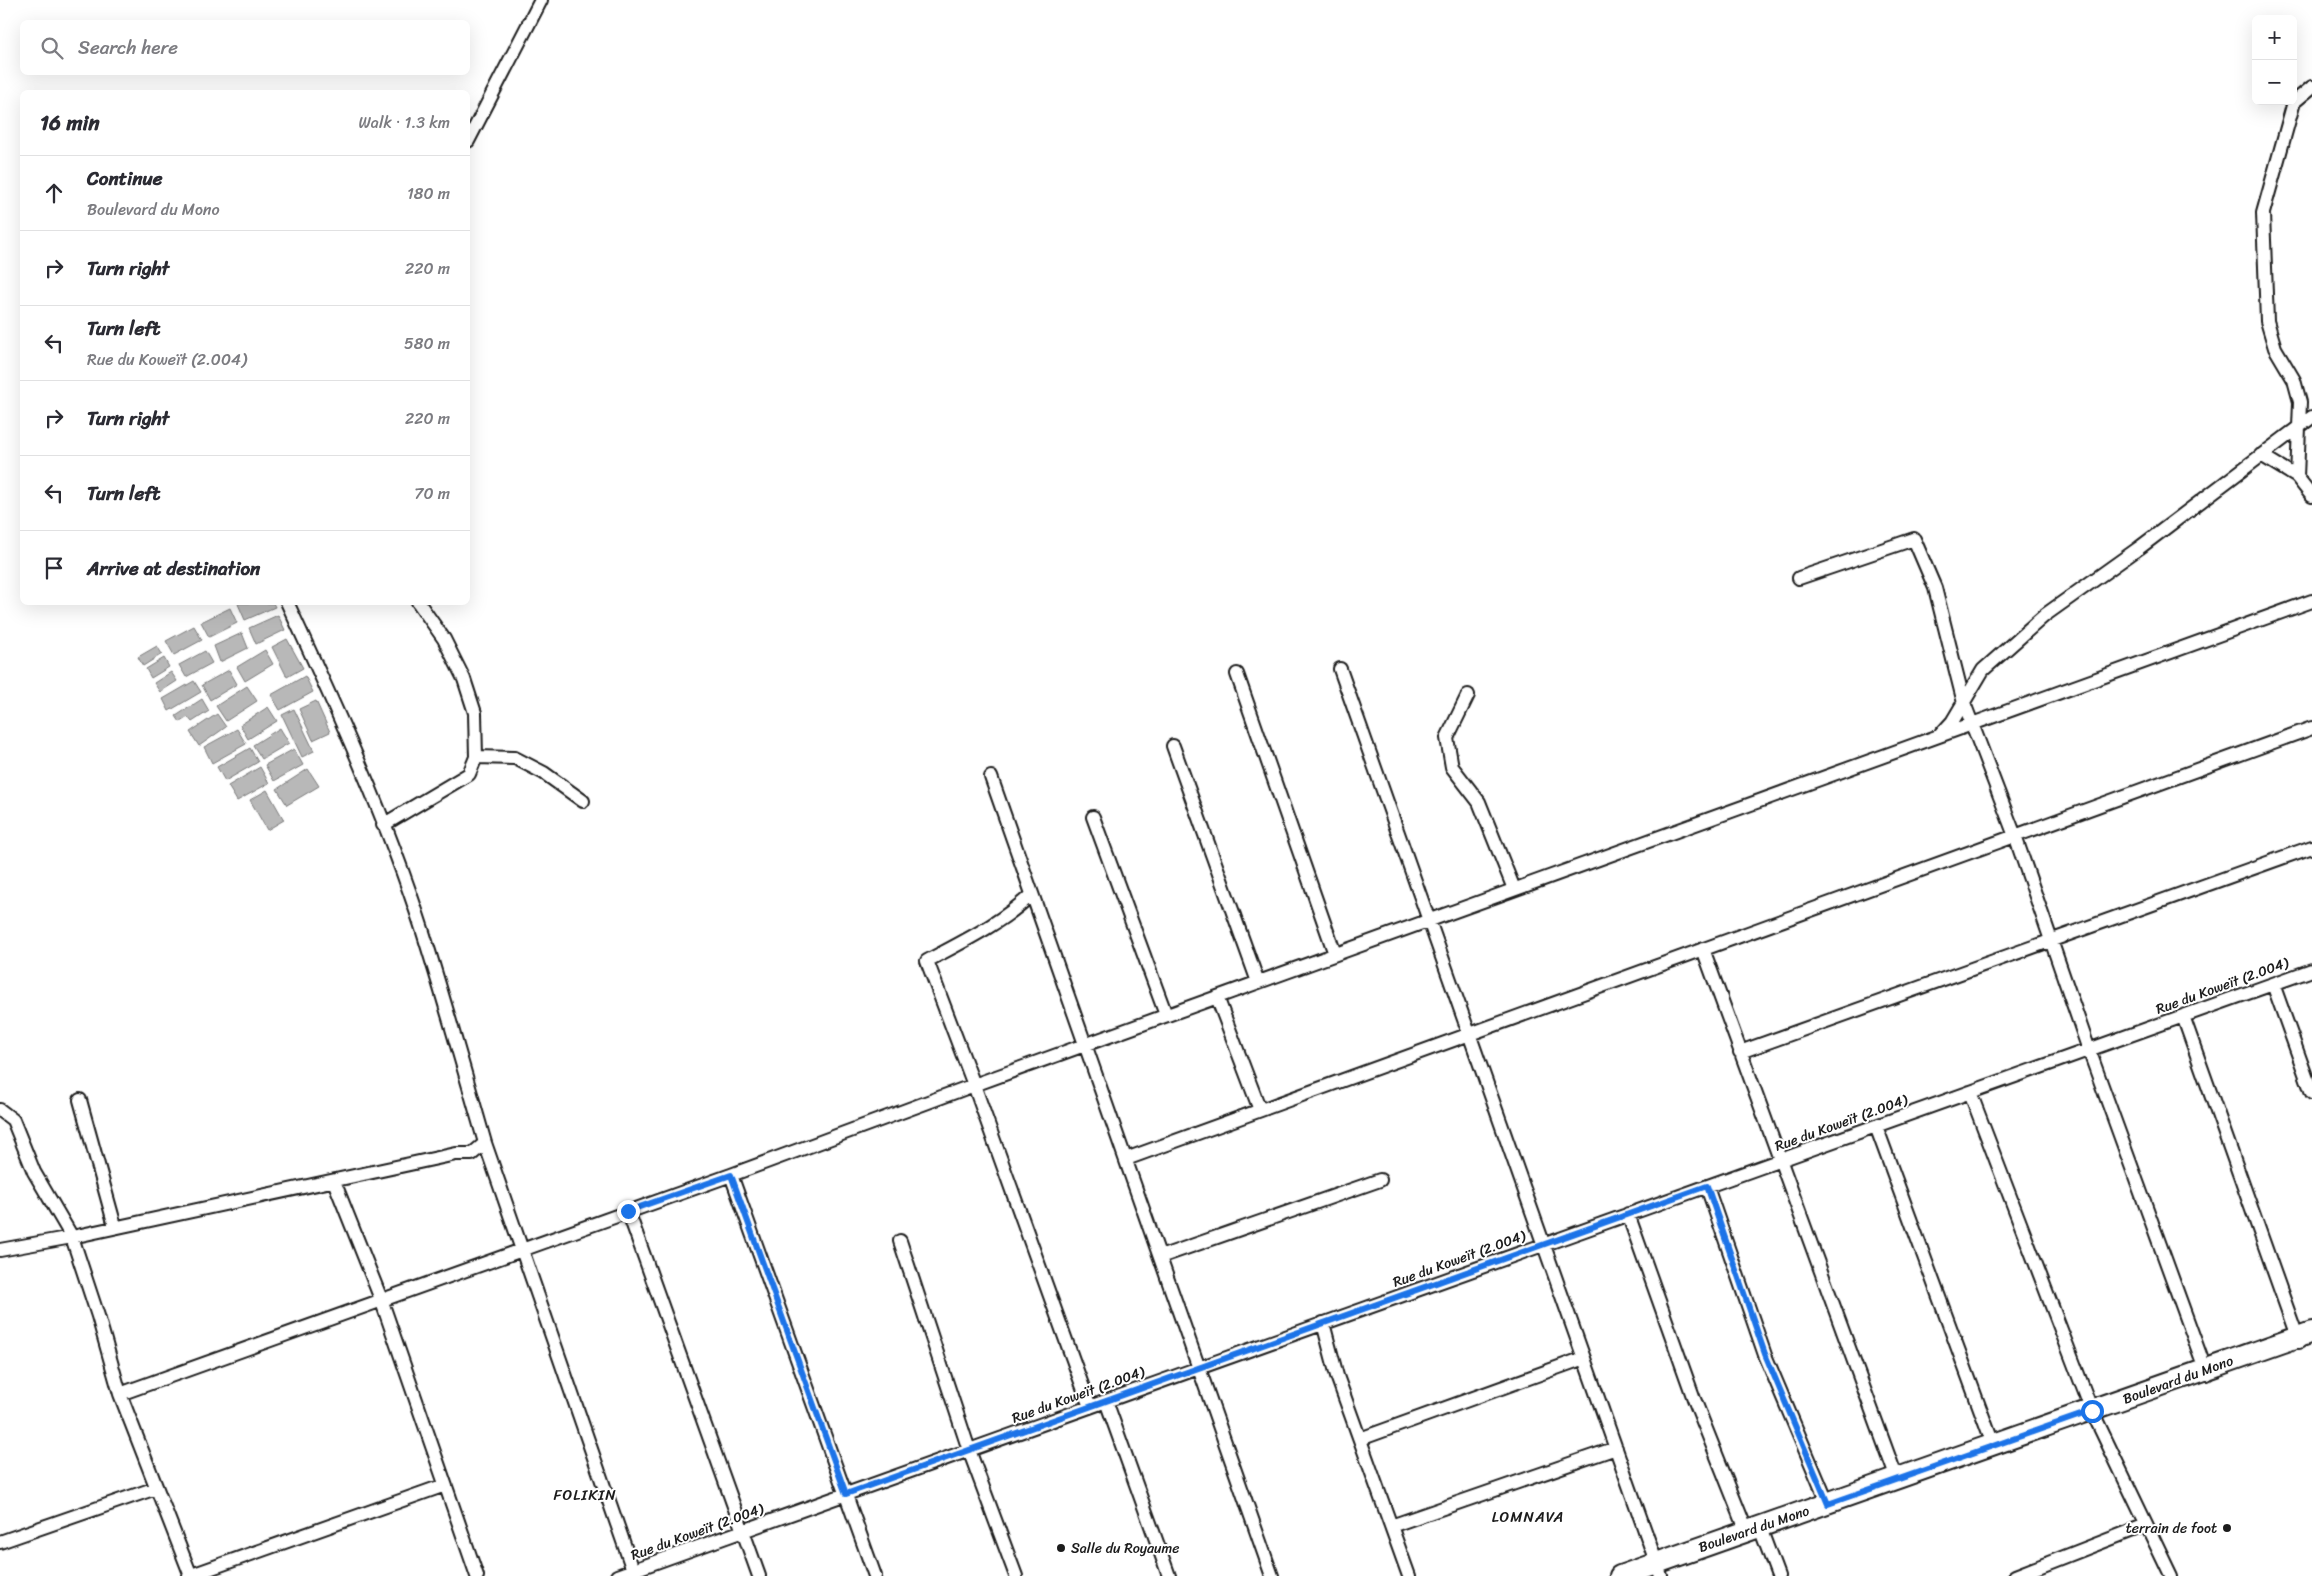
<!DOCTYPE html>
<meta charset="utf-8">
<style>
:root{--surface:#fff;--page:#f2f2f3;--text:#2b2b33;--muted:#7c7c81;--line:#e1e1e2}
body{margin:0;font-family:Sriracha,sans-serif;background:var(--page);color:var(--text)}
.controls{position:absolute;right:15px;top:15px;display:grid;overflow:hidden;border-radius:8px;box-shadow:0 5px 20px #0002}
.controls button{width:45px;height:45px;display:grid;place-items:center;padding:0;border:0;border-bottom:1px solid var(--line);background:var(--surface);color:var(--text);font:25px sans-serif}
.stop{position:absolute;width:15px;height:15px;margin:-11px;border:4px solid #1a73e8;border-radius:50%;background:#fff}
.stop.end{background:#1a73e8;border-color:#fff;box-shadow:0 1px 5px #0008}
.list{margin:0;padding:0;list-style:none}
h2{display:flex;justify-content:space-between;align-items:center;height:65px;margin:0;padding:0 20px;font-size:21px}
h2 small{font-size:16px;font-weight:400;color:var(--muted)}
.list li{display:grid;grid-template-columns:32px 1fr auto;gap:15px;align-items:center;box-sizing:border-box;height:75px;padding:0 20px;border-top:1px solid var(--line)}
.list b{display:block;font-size:19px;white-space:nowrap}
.list p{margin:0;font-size:16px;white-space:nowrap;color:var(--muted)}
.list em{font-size:16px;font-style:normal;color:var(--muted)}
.icon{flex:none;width:28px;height:28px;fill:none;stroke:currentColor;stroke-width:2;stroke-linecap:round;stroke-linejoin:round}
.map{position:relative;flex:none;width:2312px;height:1576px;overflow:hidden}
.search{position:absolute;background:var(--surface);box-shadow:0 5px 20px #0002;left:20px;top:20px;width:450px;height:55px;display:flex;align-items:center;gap:12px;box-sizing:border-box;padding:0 18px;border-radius:8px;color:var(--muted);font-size:19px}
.panel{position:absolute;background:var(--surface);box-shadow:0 5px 20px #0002;left:20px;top:90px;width:450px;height:515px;border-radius:8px}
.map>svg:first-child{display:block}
</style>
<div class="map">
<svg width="2312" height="1576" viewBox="0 0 2312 1576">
<rect width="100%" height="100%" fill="#fff"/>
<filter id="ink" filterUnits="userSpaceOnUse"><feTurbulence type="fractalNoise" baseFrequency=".02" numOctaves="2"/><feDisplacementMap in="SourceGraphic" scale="10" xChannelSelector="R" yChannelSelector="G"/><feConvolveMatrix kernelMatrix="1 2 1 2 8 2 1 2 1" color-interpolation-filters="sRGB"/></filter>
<g filter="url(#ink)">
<path fill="#b8b8b8" stroke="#7a7a7a" d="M 240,603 L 273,603 L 275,607 L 245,620 L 238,604 Z
M 230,608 L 237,623 L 209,637 L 201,622 Z
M 278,615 L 285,630 L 256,644 L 249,628 Z
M 194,626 L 202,640 L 174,655 L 166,641 Z
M 242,633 L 248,648 L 220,662 L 214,646 Z
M 287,639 L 303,668 L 287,677 L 272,647 Z
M 157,646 L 162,654 L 143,666 L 138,657 Z
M 265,650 L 273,664 L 245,681 L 237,667 Z
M 205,651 L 212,663 L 186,677 L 179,665 Z
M 164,658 L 169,667 L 151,678 L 146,669 Z
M 229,670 L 237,684 L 210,700 L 202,685 Z
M 171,672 L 177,681 L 160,692 L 154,683 Z
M 305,676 L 313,692 L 280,710 L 271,695 Z
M 194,681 L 201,692 L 169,711 L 163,699 Z
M 247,686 L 257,701 L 226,721 L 216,706 Z
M 202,699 L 209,711 L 192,722 L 188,717 L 180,722 L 176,716 Z
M 316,701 L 330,732 L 313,740 L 299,709 Z
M 268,707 L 277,721 L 248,739 L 240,725 Z
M 294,709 L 314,751 L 302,757 L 282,715 Z
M 217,714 L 226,727 L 199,746 L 190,732 Z
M 280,728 L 289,743 L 262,759 L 253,745 Z
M 237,729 L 246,744 L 212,763 L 204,747 Z
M 250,748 L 258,762 L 225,781 L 217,767 Z
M 294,749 L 303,765 L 274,781 L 265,765 Z
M 260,767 L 269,783 L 237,801 L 228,786 Z
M 308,769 L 319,786 L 287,805 L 277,789 Z
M 267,790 L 284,820 L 267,830 L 250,800 Z"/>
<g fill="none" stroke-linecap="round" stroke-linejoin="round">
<defs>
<path id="minor" d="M 468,141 L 541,0
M 2261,455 L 2297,477 L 2312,496
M 2297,477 L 2300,402 L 2294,380 L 2275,348 L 2267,321 L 2263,213 L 2294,102 L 2312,87
M 1799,578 L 1914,539 L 1935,588 L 1964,703 L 2015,836 L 2089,1050 L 2207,1374
M 1340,669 L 1661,1576
M 1237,674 L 1335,954
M 1468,695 L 1447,738 L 1452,767 L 1479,802 L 1514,889
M 1941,734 L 1952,722 L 1983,670 L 2045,615 L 2139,548 L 2312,417
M 1173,746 L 1258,982
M 476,757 L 515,758 L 544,773 L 583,801
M 991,777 L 1272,1576
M 1093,817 L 1166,1015
M 383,825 L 469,774 L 476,757 L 475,713 L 464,679 L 444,639 L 418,602
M 1032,894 C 1002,923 964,941 927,961 L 974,1085 L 1090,1407
M 1703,949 L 1897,1479
M 2273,984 L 2312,1093
M 1217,997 L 1260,1110
M 2183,1016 L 2299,1342
M 1740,1052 L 2312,847
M 1970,1092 L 2092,1411 L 2171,1576
M 80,1100 L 115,1226
M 0,1110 L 13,1120 L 34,1172 L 72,1237 L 98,1316 L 120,1394 L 191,1576
M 1876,1126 L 1993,1444
M 485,1143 L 635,1576
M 1126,1159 L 2312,728
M 731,1175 L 875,1576
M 334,1181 L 381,1299 L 477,1576
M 1707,1187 L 1765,1355 L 1828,1504
M 628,1211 L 759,1576
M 1628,1214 L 1694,1399 L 1747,1532
M 900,1241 L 969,1450 L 1016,1576
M 0,1250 L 72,1237 L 456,1154 L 472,1154 L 485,1143 C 465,1073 445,1002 423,932 C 387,819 337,710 287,602
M 1160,1257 L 1380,1180
M 1323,1323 L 1337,1376 L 1409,1576
M 120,1394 L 731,1175 L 974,1085 L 2312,601
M 1106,1401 L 1169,1576
M 1360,1439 L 1584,1358
M 1391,1526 L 1616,1448
M 1760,1528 L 1778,1576
M 0,1542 L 156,1488
M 189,1576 L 445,1485
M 617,1576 L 2312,970
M 2015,1576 L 2146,1525"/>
<path id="primary" d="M 1620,1576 L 2312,1332"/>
</defs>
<use href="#minor" stroke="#1c1c1c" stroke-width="16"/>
<use href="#primary" stroke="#1c1c1c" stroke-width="24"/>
<use href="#minor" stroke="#fff" stroke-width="12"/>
<use href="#primary" stroke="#fff" stroke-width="20"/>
</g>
</g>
<g fill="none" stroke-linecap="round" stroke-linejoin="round" filter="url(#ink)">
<path stroke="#1a73e8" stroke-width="6" d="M 628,1211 L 731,1175 L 846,1494 L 1707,1186 L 1765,1354 L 1828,1504 L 2092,1411"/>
</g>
<g fill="#1c1c1c" stroke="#fff" stroke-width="2">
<circle cx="2227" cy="1528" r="5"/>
<circle cx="1061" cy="1548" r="5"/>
</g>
<g text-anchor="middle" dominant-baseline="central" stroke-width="4" stroke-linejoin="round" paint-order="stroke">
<g font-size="14" fill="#1c1c1c" stroke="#fff">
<text transform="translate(2222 986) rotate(-20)">Rue du Koweït (2.004)</text>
<text transform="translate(1841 1123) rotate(-20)">Rue du Koweït (2.004)</text>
<text transform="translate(1459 1259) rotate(-20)">Rue du Koweït (2.004)</text>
<text transform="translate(2178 1380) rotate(-20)">Boulevard du Mono</text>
<text transform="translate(1078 1395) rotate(-20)">Rue du Koweït (2.004)</text>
<text transform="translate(1754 1529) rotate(-19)">Boulevard du Mono</text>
<text transform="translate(697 1532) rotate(-20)">Rue du Koweït (2.004)</text>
</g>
<g font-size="14" fill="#1c1c1c" stroke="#fff" text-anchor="end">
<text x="2217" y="1528">terrain de foot</text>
<text x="1071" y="1548" text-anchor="start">Salle du Royaume</text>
</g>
<g font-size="15" letter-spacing="1" fill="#1c1c1c" stroke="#fff">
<text x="585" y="1495">FOLIKIN</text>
<text x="1528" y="1517">LOMNAVA</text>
</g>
</g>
</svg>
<div class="controls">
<button>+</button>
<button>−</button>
</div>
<div class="stop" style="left:2092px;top:1411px"></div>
<div class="stop end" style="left:628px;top:1211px"></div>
<div class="search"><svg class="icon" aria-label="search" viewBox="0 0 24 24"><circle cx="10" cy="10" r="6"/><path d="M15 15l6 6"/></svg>Search here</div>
<section class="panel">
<h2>16 min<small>Walk · 1.3 km</small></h2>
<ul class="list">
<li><svg class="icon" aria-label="ahead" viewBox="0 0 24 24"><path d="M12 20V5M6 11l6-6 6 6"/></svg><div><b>Continue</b><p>Boulevard du Mono</p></div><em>180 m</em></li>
<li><svg class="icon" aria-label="right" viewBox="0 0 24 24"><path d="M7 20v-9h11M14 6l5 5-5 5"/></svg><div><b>Turn right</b></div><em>220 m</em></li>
<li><svg class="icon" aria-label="left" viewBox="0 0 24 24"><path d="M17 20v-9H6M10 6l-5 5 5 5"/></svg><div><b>Turn left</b><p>Rue du Koweït (2.004)</p></div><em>580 m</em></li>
<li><svg class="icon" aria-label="right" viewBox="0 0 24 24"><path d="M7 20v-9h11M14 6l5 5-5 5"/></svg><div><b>Turn right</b></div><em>220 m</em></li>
<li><svg class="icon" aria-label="left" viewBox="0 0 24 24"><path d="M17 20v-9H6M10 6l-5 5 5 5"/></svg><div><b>Turn left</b></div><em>70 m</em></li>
<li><svg class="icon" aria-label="arrive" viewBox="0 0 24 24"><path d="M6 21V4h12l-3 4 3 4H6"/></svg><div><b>Arrive at destination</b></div></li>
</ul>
</section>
</div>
